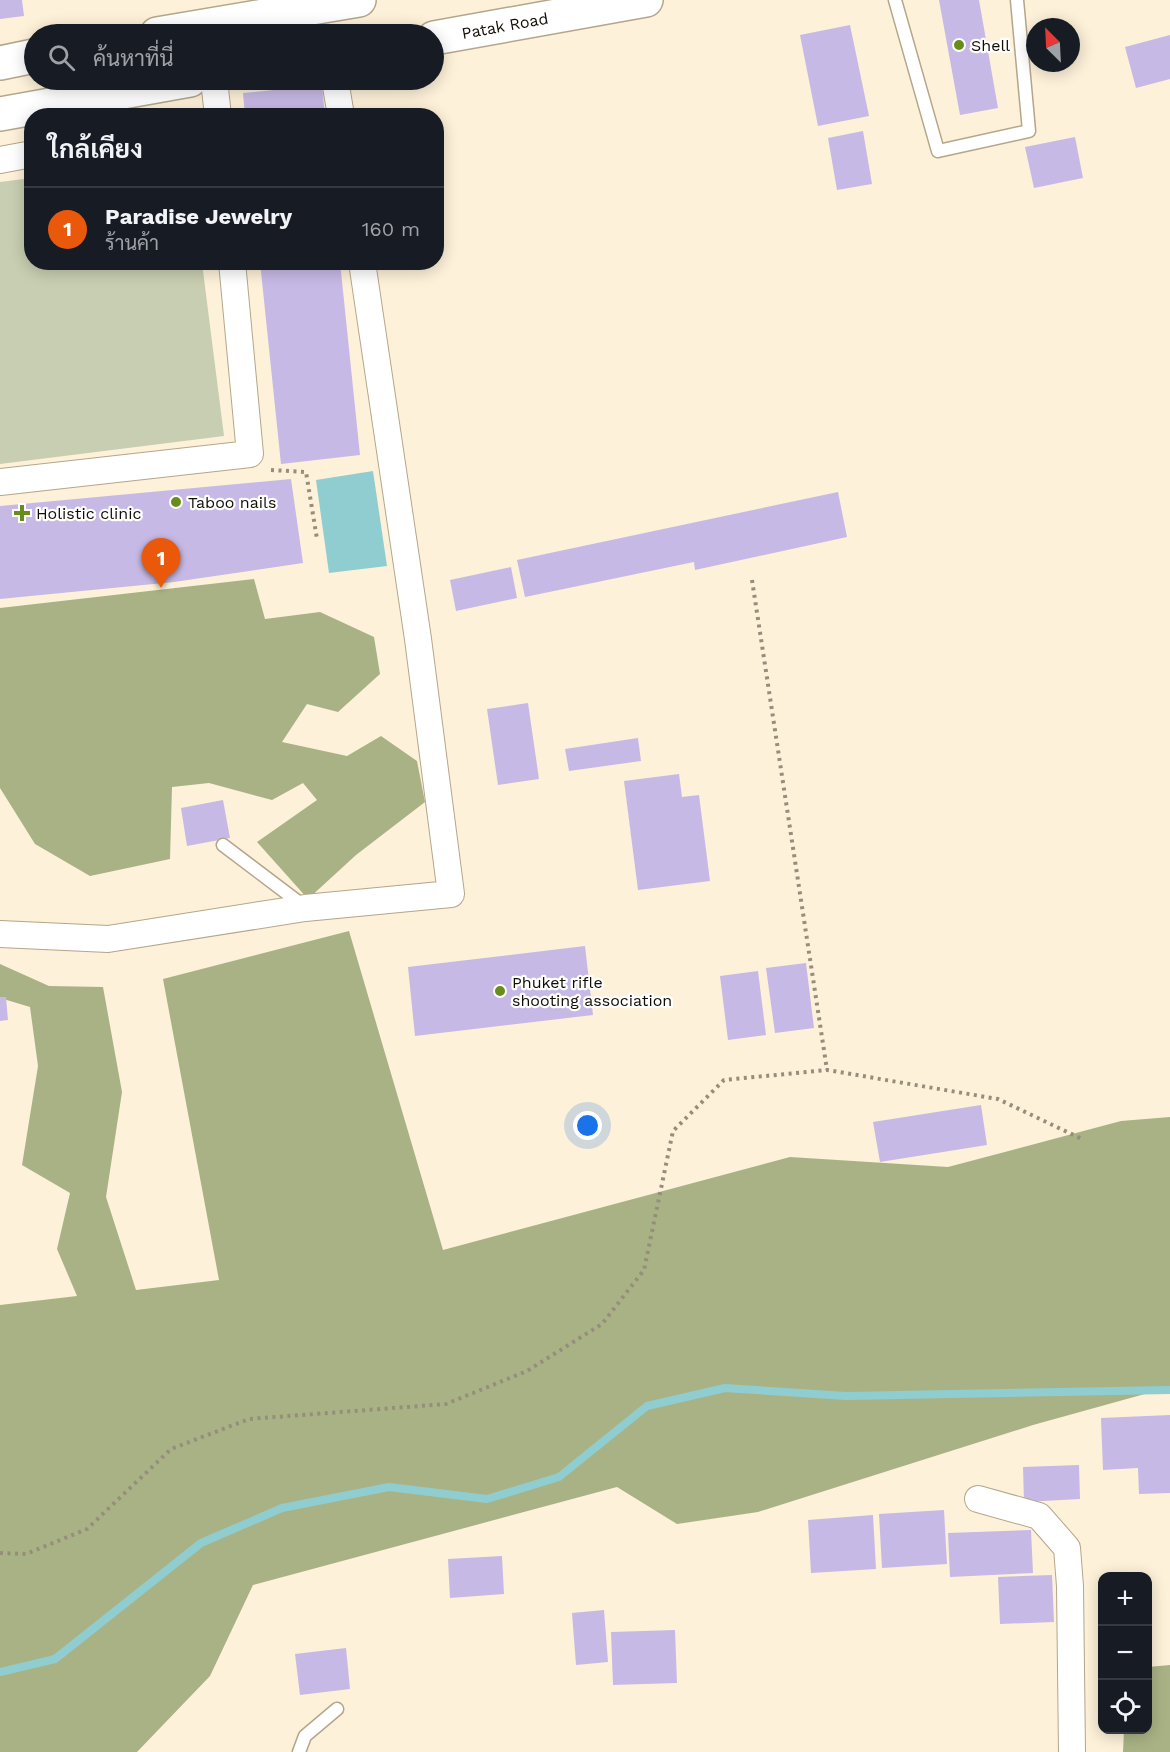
<!DOCTYPE html>
<html lang="th">
<meta charset="utf-8">
<style>
:root{--surface:#171b24;--page:#242831;--text:#f1f3f6;--muted:#9ea1a6;--line:#363941;--accent:#ea580c}
body{margin:0;font-family:"Work Sans",Sarabun,sans-serif;background:var(--page);color:var(--text)}
.controls{position:absolute;right:18px;bottom:18px;display:grid;overflow:hidden;border-radius:12px;box-shadow:0 3px 15px #0003}
.controls button{width:54px;height:54px;display:grid;place-items:center;padding:0;border:0;border-bottom:2px solid var(--line);background:var(--surface);color:var(--text);font:30px sans-serif}
.compass{position:absolute;left:1026px;top:18px;width:54px;height:54px;border-radius:50%;background:var(--surface);box-shadow:0 3px 15px #0003;rotate:336deg}
.you{position:absolute;left:588px;top:1126px;width:21px;height:21px;margin:-15px;border:4px solid #fff;border-radius:50%;background:#1a73e8;box-shadow:0 0 0 9px #1a73e833}
.badge{display:grid;place-items:center;width:39px;height:39px;border-radius:50%;background:var(--accent);color:#fff;font-size:20px;font-weight:700}
.pin{position:absolute;translate:-50% -50px;filter:drop-shadow(0 2px 3px #0008)}
.pin::after{content:'';position:absolute;top:32px;width:21px;height:18px;background:inherit;clip-path:polygon(0 0,100% 0,50% 100%)}
.list{margin:0;padding:0;list-style:none}
h2{display:flex;justify-content:space-between;align-items:center;height:78px;margin:0;padding:0 24px;font-size:26px}
h2 small{font-size:20px;font-weight:400;color:var(--muted)}
.list li{display:grid;grid-template-columns:39px 1fr auto;gap:18px;align-items:center;box-sizing:border-box;height:84px;padding:0 24px;border-top:2px solid var(--line)}
.list b{display:block;font-size:22px;white-space:nowrap}
.list p{margin:0;font-size:20px;white-space:nowrap;color:var(--muted)}
.list em{font-size:20px;font-style:normal;color:var(--muted)}
.icon{flex:none;width:33px;height:33px;fill:none;stroke:currentColor;stroke-width:2;stroke-linecap:round;stroke-linejoin:round}
.map{position:relative;flex:none;width:1170px;height:1752px;overflow:hidden}
.search{position:absolute;background:var(--surface);box-shadow:0 3px 15px #0003;left:24px;top:24px;width:420px;height:66px;display:flex;align-items:center;gap:15px;box-sizing:border-box;padding:0 21px;border-radius:33px;color:var(--muted);font-size:22px}
.panel{position:absolute;background:var(--surface);box-shadow:0 3px 15px #0003;left:24px;top:108px;width:420px;height:162px;border-radius:24px}
.map>svg:first-child{display:block}
</style>
<div class="map">
<svg width="1170" height="1752" viewBox="0 0 1170 1752">
<rect width="100%" height="100%" fill="#fdf1d9"/>
<path fill="#c8ceb1" d="M 31,178 L 32,262 L 202,263 L 224,436 L 0,464 L 0,182 Z"/>
<path fill="#a9b285" d="M 254,579 L 265,619 L 320,612 L 374,637 L 380,674 L 338,712 L 307,704 L 282,742 L 347,756 L 381,736 L 417,761 L 425,802 L 356,855 L 308,899 L 257,842 L 317,800 L 303,783 L 272,800 L 209,783 L 172,787 L 170,859 L 90,876 L 35,844 L 0,788 L 0,608 Z
M 349,931 L 443,1250 L 790,1157 L 948,1167 L 1121,1121 L 1170,1117 L 1170,1387 L 1033,1425 L 758,1512 L 677,1524 L 617,1487 L 253,1585 L 210,1676 L 137,1752 L 0,1752 L 0,1305 L 77,1296 L 57,1249 L 70,1193 L 22,1165 L 38,1066 L 30,1007 L 0,998 L 0,964 L 49,986 L 103,987 L 122,1092 L 106,1197 L 136,1290 L 219,1280 L 163,979 Z
M 1170,1665 L 1170,1752 L 1123,1752 L 1124,1730 L 1148,1730 L 1148,1667 Z"/>
<path fill="#90cdd0" d="M 373,471 L 387,566 L 329,573 L 316,480 Z"/>
<g fill="none" stroke-linecap="round" stroke-linejoin="round">
<path stroke="#90cdd0" stroke-width="8" d="M 0,1672 L 55,1659 L 201,1543 L 282,1508 L 389,1487 L 487,1499 L 559,1477 L 647,1406 L 725,1388 L 846,1396 L 1170,1390"/>
</g>
<path fill="#c7b9e5" d="M 0,0 L 22,0 L 24,16 L 0,19 Z
M 939,0 L 979,0 L 998,108 L 960,115 Z
M 850,25 L 869,116 L 818,126 L 800,35 Z
M 1170,35 L 1170,79 L 1136,88 L 1125,47 Z
M 322,85 L 325,116 L 245,116 L 243,93 Z
M 863,131 L 872,184 L 837,190 L 828,138 Z
M 1075,137 L 1083,178 L 1034,188 L 1025,147 Z
M 260,262 L 340,262 L 360,455 L 281,464 Z
M 291,479 L 303,563 L 174,582 L 0,599 L 0,506 Z
M 838,492 L 847,537 L 695,570 L 694,562 L 525,597 L 517,560 Z
M 511,567 L 517,598 L 456,611 L 450,580 Z
M 528,703 L 539,779 L 498,785 L 487,709 Z
M 638,738 L 641,761 L 569,771 L 565,749 Z
M 679,774 L 682,797 L 699,795 L 710,881 L 638,890 L 624,781 Z
M 223,800 L 230,838 L 187,846 L 181,808 Z
M 585,946 L 593,1015 L 415,1036 L 408,967 Z
M 806,963 L 814,1028 L 775,1033 L 766,968 Z
M 758,971 L 766,1035 L 728,1040 L 720,976 Z
M 0,997 L 6,997 L 8,1020 L 0,1021 Z
M 981,1105 L 987,1145 L 880,1162 L 873,1122 Z
M 1170,1415 L 1170,1493 L 1139,1494 L 1138,1468 L 1103,1470 L 1101,1418 Z
M 1079,1465 L 1080,1499 L 1024,1502 L 1023,1467 Z
M 944,1510 L 947,1564 L 882,1568 L 879,1514 Z
M 873,1515 L 876,1569 L 811,1573 L 808,1520 Z
M 1031,1530 L 1033,1573 L 950,1577 L 948,1533 Z
M 502,1556 L 504,1594 L 450,1598 L 448,1559 Z
M 1052,1575 L 1054,1622 L 1000,1624 L 998,1577 Z
M 604,1610 L 608,1662 L 576,1665 L 572,1613 Z
M 675,1630 L 677,1683 L 613,1685 L 611,1632 Z
M 346,1648 L 350,1689 L 300,1695 L 295,1654 Z"/>
<g fill="none" stroke-linecap="round" stroke-linejoin="round">
<defs>
<path id="lane" d="M 895,0 L 938,151 L 1029,131 L 1017,0
M 223,845 L 305,907
M 299,1752 L 305,1736 L 337,1709"/>
<path id="street" d="M 214,80 L 218,116
M 335,80 L 341,116
M 0,160 L 32,154
M 0,482 L 250,454 L 232,262
M 0,934 L 108,939 L 305,908 L 451,894 L 418,639 L 362,262
M 978,1499 L 1039,1516 L 1067,1548 L 1070,1586 L 1072,1752"/>
<g id="secondary">
<path d="M 157,34 L 359,0"/>
<path id="s1" d="M 434,38 L 646,0"/>
<path d="M 0,63 L 34,56"/>
<path d="M 0,114 L 190,80"/>
</g>
</defs>
<use href="#lane" stroke="#b4a68a" stroke-width="15"/>
<use href="#street" stroke="#b4a68a" stroke-width="28"/>
<use href="#secondary" stroke="#b4a68a" stroke-width="36"/>
<path stroke="#968e7c" stroke-width="4" stroke-dasharray="3 4.5" stroke-linecap="butt" d="M 271,470 L 306,472 L 317,539
M 752,580 L 827,1070
M 0,1553 L 26,1554 L 87,1529 L 171,1449 L 249,1419 L 446,1404 L 527,1371 L 602,1324 L 644,1270 L 673,1131 L 724,1080 L 827,1070 L 998,1099 L 1084,1140"/>
<use href="#lane" stroke="#fff" stroke-width="12"/>
<use href="#street" stroke="#fff" stroke-width="26"/>
<use href="#secondary" stroke="#fff" stroke-width="33"/>
</g>
<g fill="#678e1a" stroke="#fff" stroke-width="2">
<circle cx="959" cy="45" r="6"/>
<circle cx="176" cy="502" r="6"/>
<path d="M19 504h6v6h6v6h-6v6h-6v-6h-6v-6h6z"/>
<circle cx="500" cy="991" r="6"/>
</g>
<g text-anchor="middle" dominant-baseline="central" stroke-width="4.5" stroke-linejoin="round" paint-order="stroke">
<g font-size="16" fill="#120d04" stroke="#fff">
<text stroke="none"><textPath href="#s1" startOffset="72">Patak Road</textPath></text>
</g>
<g font-size="16" fill="#120d04" stroke="#fff" text-anchor="start">
<text x="971" y="45">Shell</text>
<text x="188" y="502">Taboo nails</text>
<text x="36" y="513">Holistic clinic</text>
<text x="512" y="982">Phuket rifle<tspan x="512" dy="18">shooting association</tspan></text>
</g>
</g>
</svg>
<div class="controls">
<button>+</button>
<button>−</button>
<button><svg class="icon" aria-label="locate" viewBox="0 0 24 24"><circle cx="12" cy="12" r="6"/><path d="M12 2v4M12 18v4M2 12h4M18 12h4"/></svg></button>
</div>
<svg class="compass" viewBox="-18 -18 36 36"><path d="M0-13l5 13h-10z" fill="#e53935"/><path d="M0 13l5-13h-10z" fill="#9ea1a6"/></svg>
<div class="you"></div>
<div class="pin badge" style="left:161px;top:588px">1</div>
<div class="search"><svg class="icon" aria-label="search" viewBox="0 0 24 24"><circle cx="10" cy="10" r="6"/><path d="M15 15l6 6"/></svg>ค้นหาที่นี่</div>
<section class="panel">
<h2>ใกล้เคียง<small></small></h2>
<ul class="list">
<li><span class="badge">1</span><div><b>Paradise Jewelry</b><p>ร้านค้า</p></div><em>160 m</em></li>
</ul>
</section>
</div>
